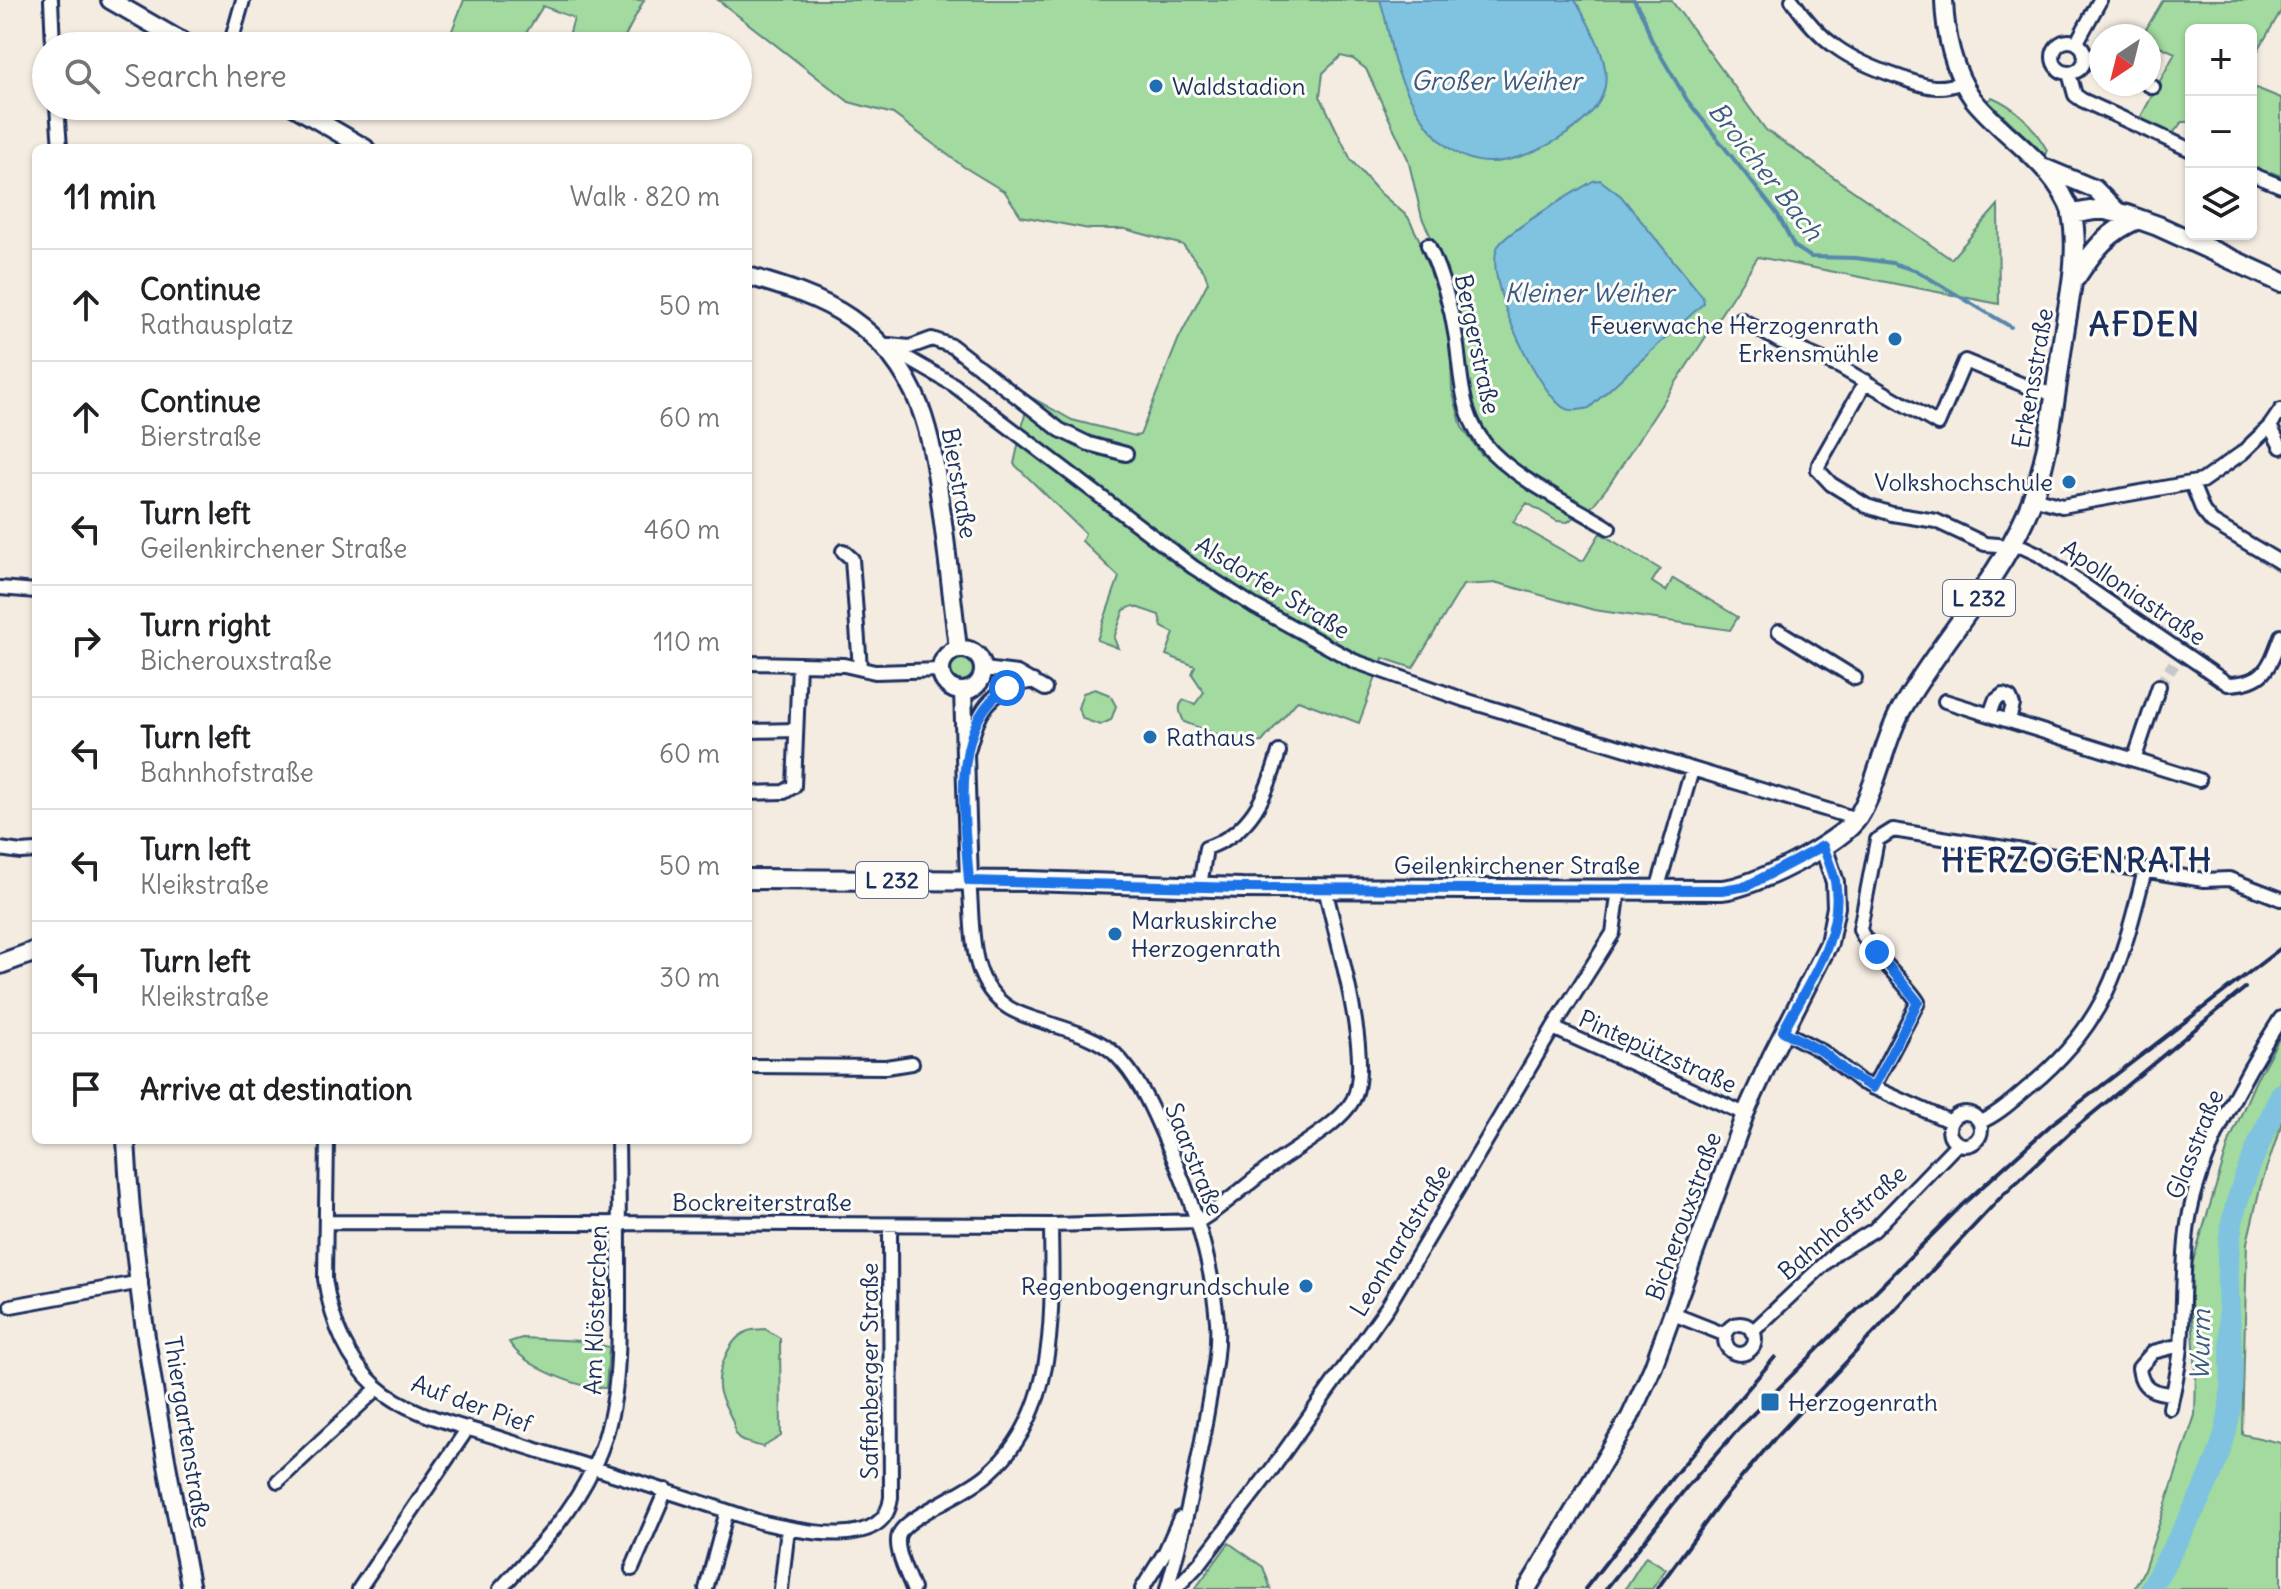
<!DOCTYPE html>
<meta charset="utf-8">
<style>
:root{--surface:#fff;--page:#f6f6f6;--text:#202124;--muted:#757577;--line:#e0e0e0}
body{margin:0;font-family:Delius,sans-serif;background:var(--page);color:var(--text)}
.controls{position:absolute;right:24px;top:24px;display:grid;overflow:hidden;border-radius:12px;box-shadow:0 2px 6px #0004}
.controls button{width:72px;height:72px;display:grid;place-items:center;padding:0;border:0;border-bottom:2px solid var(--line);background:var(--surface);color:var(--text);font:40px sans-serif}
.compass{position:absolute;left:2089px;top:24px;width:72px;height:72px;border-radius:50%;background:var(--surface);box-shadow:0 2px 6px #0004;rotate:215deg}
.stop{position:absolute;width:24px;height:24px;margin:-18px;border:6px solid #1a73e8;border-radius:50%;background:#fff}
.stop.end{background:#1a73e8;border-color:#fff;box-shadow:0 2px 8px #0008}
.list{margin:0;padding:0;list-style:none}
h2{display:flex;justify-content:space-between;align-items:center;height:104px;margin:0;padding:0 32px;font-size:34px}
h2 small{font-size:26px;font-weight:400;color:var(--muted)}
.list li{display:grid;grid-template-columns:52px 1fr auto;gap:24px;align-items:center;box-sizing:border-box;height:112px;padding:0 32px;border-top:2px solid var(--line)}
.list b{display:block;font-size:30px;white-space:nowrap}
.list p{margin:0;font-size:26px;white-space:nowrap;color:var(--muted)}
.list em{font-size:26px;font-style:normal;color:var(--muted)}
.icon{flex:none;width:44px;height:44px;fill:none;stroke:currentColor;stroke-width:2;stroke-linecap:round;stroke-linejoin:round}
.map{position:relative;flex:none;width:2281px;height:1589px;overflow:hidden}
.search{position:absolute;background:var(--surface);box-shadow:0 2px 6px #0004;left:32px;top:32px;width:720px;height:88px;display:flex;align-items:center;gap:20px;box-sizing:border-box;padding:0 28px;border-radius:44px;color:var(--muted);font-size:30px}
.panel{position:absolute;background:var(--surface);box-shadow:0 2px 6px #0004;left:32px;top:144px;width:720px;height:1000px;border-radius:12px}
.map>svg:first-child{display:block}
</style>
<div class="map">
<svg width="2281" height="1589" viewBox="0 0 2281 1589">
<rect width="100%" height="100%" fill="#f5ece1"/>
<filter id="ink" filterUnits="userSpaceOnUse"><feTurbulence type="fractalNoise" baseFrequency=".0125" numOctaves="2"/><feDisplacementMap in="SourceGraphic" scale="16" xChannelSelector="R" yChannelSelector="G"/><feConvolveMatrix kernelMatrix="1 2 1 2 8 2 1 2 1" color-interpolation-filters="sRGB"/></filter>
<g filter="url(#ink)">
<path fill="#a2da9f" stroke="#5e847e" stroke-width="2" d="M 464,0 L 644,0 L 620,46 L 566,46 L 574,18 L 543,6 L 518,46 L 446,46 Z
M 718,0 L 1671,0 L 1766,130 L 1951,259 L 1998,205 L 1999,304 L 1758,257 L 1609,485 L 1590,509 L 1505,457 L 1492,445 L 1473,405 L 1464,373 L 1457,305 L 1446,269 L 1422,218 L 1408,159 L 1366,69 L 1353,59 L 1341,56 L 1323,73 L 1320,96 L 1351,160 L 1378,191 L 1408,217 L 1433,267 L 1450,323 L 1452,390 L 1462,427 L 1481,454 L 1527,487 L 1575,516 L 1568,522 L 1557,521 L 1527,503 L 1513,522 L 1581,561 L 1584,560 L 1600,533 L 1660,569 L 1652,582 L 1666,591 L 1673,578 L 1738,617 L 1730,630 L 1594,610 L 1498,583 L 1463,585 L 1413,668 L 1383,658 L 1359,723 L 1298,700 L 1262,742 L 1229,744 L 1226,738 L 1184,722 C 1181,714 1176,707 1184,700 L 1195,704 L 1204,692 L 1192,674 L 1195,666 L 1166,655 L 1174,633 L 1162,627 L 1159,615 L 1133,606 L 1124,610 L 1114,638 L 1118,648 L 1097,640 L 1119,577 L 1082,541 L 1085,533 L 1014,464 L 1029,396 L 1072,420 L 1135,436 L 1140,435 L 1179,338 L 1208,282 L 1204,271 L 1183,245 L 1125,229 L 1089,229 L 1021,216 L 1005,192 L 964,167 L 893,114 L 849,102 Z
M 2163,0 L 2281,0 L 2281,11 L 2251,62 L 2251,30 L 2191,30 L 2191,122 L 2182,122 L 2171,136 L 2138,122 L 2175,53 L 2149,41 L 2149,36 L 2142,36 Z
M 2251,86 L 2281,98 L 2281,176 L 2271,172 L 2268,177 L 2251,170 Z
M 1992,97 C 2018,108 2033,126 2047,150 L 2045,155 L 1988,101 Z
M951 669a12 12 0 1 1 24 0a12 12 0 1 1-24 0Z
M 1095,689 L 1110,695 L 1116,706 L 1111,720 L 1100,725 L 1083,719 L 1078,708 L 1083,693 Z
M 2281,1035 L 2281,1125 L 2260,1188 L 2247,1243 L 2242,1434 L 2281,1443 L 2281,1589 L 2134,1589 L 2144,1570 L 2195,1415 L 2196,1373 L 2189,1274 L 2230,1140 L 2256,1080 Z
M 765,1329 L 780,1338 L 781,1436 L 763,1447 L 742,1441 L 735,1434 C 735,1419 724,1407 720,1393 C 715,1375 728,1340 746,1332 C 750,1329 759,1330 765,1329 Z
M 522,1338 L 582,1341 L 609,1347 L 606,1388 C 577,1388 524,1367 509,1342 Z
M 1229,1543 L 1263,1567 L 1271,1589 L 1195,1589 Z
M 1646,1556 L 1666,1569 L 1652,1589 L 1625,1589 Z"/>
<path fill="#7fc3e0" stroke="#5788ac" stroke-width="2" d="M 1380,0 L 1575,0 C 1588,22 1610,59 1605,86 C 1599,125 1526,163 1489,162 C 1472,162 1456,154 1444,144 C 1424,127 1401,85 1394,60 C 1389,40 1387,20 1380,0 Z
M 1600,180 L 1621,196 L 1703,297 L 1704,303 L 1589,408 C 1579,410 1568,413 1560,405 C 1534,382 1485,282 1497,248 C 1503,233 1575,192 1593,181 Z"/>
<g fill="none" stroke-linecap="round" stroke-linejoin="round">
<path stroke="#5788ac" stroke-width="4" d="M 1634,0 L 1644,18 L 1651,39 L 1687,100 L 1778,215 L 1794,246 L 1811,257 L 1856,258 L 1892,263 L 1917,271 L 2011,327"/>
<path stroke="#7fc3e0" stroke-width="22" d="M 2151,1589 C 2177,1538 2212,1486 2226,1430 C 2240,1370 2222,1298 2230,1236 C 2236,1187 2262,1139 2281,1094"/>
<path stroke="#c9c6c7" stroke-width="12" stroke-dasharray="12 6" stroke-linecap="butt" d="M 2159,686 L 2174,664"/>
<defs>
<path id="street" d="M 51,0 L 53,46
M 1792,0 C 1820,42 1849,60 1896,76 C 1922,84 1934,93 1963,82
M2053 57a16 16 0 1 1 32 0a16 16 0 1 1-32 0Z
M 2077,42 L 2100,0
M 230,46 L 243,0
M 2084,53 L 2101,62
M 2069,73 L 2075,95 L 2082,100 L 2191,150
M 2147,84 L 2153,87
M 57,106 L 60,148
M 2251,174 L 2281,186
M 1428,245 C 1442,275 1451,305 1456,338 C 1462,380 1460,419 1492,452 C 1524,484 1571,504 1609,528
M 1740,319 L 1779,341 L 1840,367 L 1938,424 L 1965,361 L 2033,389 L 2054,394
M 889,345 L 910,347 L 932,339 L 952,346 L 1060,430 L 1089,444 L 1126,454
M 888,347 L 954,385 L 1193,567 L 1254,606 L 1354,661 L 1465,700 L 1857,819
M 1866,381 L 1819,464 L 1818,470 L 1831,484 L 1867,506 L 1892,514 L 1936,521 L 1985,544 L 2023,547 L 2038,554 L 2228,684 C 2265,683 2269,668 2281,636
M 2270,426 L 2281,447
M 2192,484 L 2203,511 L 2212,522 L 2281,563
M 2033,498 L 2062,506 L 2202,481 L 2242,453 L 2270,426 L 2281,410
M 843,551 L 852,559 L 860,668
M 0,588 L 36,591
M 1779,631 L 1855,678
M 748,663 L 844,665 L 875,672 L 941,670
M 984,669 L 1017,673 L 1045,689
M 1945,701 L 2199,780
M 1990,715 L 1995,701 L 2003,695 L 2010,698 L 2013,705 L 2009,720
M 748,731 L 796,730
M 968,751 C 979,710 988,690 1033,681
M 2134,760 L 2159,686
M 748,793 L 784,792 L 794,786 L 799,664
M 0,849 L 21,852 L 36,851
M 969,881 C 974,925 966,981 1009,1008 C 1022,1016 1039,1020 1054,1025 C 1075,1032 1097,1038 1114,1053 C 1142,1080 1155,1117 1171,1152 C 1195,1207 1212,1262 1217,1321 C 1219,1351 1212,1382 1207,1412 C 1197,1472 1184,1530 1167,1589
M 1200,886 L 1206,848 C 1251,833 1267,795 1279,752
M 1657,890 L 1692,770
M 1553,1028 L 1745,1114
M 1783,1031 L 1823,1052 L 1861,1082 L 1951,1122
M 748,1066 L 886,1067 L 912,1063
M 1873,1088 L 1918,1002 C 1904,980 1866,948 1860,929 L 1877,840 L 1893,830 L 2204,880 L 2229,879 L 2281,899
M1949 1129a16 16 0 1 1 32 0a16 16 0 1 1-32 0Z
M 1980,1122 C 1999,1114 2014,1099 2030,1086 C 2108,1022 2121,963 2145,870
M 327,1140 L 325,1279 C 331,1319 345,1358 376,1386 C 409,1416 464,1426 505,1440 C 590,1467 675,1493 760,1522 C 796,1530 886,1553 891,1497 L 890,1225
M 326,1222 L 1051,1225 L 1199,1221 C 1226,1205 1250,1181 1277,1162 C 1299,1146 1340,1124 1353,1100 C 1374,1061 1335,934 1325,888
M 11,1306 L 141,1282
M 1673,1314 L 1726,1335
M1725 1339a15 15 0 1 1 30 0a15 15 0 1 1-30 0Z
M 1752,1332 L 1837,1252 L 1874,1230 L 1958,1143
M 2173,1394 C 2154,1393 2141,1389 2139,1368 L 2153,1352 L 2181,1345
M 2170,1408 C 2174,1388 2179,1368 2181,1347 C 2184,1306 2182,1265 2188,1224 C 2198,1157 2244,1075 2281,1018
M 278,1481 L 378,1388
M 632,1569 L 666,1490
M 359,1589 L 468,1428
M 500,1589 C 535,1551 571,1515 593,1468 C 621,1410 619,1350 619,1287 C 619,1238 619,1189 618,1140
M 706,1589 L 727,1511
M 781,1589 L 788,1528
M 913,1589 C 908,1575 891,1544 901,1531 C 914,1513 967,1493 988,1474 C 1059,1412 1052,1310 1051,1225
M 1142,1589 L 1165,1552 L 1180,1518
M 1175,1589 L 1200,1563 L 1272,1469 L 1388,1306 L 1553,1028 L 1613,933 L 1619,889"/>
<path id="secondary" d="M 110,0 L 190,46
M 1944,0 C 1945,33 1953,72 1973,99 C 2005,139 2054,163 2072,214
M 293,106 L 365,148
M 2045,168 L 2095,189 L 2118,212
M 748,276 C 782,286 820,297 850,318 C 922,368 932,435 942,515 C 948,560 953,605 958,649
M941 670a21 21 0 1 1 42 0a21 21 0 1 1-42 0Z
M 963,691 L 969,881
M 126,1140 C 134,1291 161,1441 191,1589
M 1527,1589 L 1630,1417 L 1653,1367 L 1745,1114 L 1771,1057 L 1829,943 L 1836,907 L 1835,882 L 1823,846"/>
<path id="primary" d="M 2076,277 C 2093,251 2108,231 2138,219
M 748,879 L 1028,881 L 1242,888 L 1722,890 C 1753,888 1841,843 1858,817 C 1876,789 1884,741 1901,710 C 1939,643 1993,588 2025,517 C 2050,463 2054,398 2063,340 C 2069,298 2080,256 2072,214 L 2101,209 L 2127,215 L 2158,226 L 2281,282
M 0,964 L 36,951"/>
</defs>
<use href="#street" stroke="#1b2f5e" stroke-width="18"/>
<use href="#secondary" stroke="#1b2f5e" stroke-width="22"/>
<use href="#primary" stroke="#1b2f5e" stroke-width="24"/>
<use href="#street" stroke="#fdfcf7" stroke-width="12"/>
<use href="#secondary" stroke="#fdfcf7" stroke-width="16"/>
<use href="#primary" stroke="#fdfcf7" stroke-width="18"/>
<path stroke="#1b2f5e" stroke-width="4" d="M 1585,1589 L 1672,1478 L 1775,1357
M 1606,1589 L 1686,1488 L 1743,1424 L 1962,1205 L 2053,1123 L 2281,948
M 1657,1589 L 1720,1503 L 1775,1438 L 2001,1197 L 2075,1128 L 2245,988"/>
</g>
</g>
<g fill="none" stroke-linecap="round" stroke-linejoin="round" filter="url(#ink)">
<path stroke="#1a73e8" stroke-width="10" d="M 1007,688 C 948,723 965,823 969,881 L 1242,888 L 1722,890 L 1747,886 L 1823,846 C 1827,857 1832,869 1835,881 C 1845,936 1807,985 1783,1031 L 1823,1052 L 1849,1074 L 1873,1088 L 1918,1002 L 1877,952"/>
</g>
<g fill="#1f6fb2" stroke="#fdfcf7" stroke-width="3">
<circle cx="1156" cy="86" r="8"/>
<circle cx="1895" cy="339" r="8"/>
<circle cx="2069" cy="482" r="8"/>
<circle cx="1150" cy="737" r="8"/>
<circle cx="1115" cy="934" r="8"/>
<circle cx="1306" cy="1286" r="8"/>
<rect x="1760" y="1392" width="20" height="20" rx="4"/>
</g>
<g text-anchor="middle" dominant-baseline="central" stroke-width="6" stroke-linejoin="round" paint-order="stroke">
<g fill="#fdfcf7" stroke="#5f6c8c" stroke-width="2">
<rect x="1943" y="580" width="72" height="36" rx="6"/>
<rect x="856" y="862" width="72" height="36" rx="6"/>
</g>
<g font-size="22" font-weight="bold" fill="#1b2f5e">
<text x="1979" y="598">L 232</text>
<text x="892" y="880">L 232</text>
</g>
<g font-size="24" fill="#1b2f5e" stroke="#fdfcf7" text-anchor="start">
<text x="1172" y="86">Waldstadion</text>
<text x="1879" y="325" text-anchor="end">Feuerwache Herzogenrath<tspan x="1879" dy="28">Erkensmühle</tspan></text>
<text x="2053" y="482" text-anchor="end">Volkshochschule</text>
<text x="1166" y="737">Rathaus</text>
<text x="1131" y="920">Markuskirche<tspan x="1131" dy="28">Herzogenrath</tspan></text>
<text x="1290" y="1286" text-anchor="end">Regenbogengrundschule</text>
<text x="1788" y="1402">Herzogenrath</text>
</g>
<g font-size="24" fill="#1b2f5e" stroke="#fdfcf7">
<text transform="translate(1478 344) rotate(78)">Bergerstraße</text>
<text transform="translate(2032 378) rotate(-80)">Erkensstraße</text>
<text transform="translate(960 483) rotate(80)">Bierstraße</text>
<text transform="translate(1273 587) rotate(31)">Alsdorfer Straße</text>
<text transform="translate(2134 592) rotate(34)">Apolloniastraße</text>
<text x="1517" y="865">Geilenkirchener Straße</text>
<text transform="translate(1658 1051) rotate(24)">Pintepützstraße</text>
<text transform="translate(2194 1144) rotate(-68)">Glasstraße</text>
<text transform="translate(1195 1159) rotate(68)">Saarstraße</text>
<text x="762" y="1202">Bockreiterstraße</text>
<text transform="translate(1683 1216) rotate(-70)">Bicherouxstraße</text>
<text transform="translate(1842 1222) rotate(-41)">Bahnhofstraße</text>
<text transform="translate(1400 1240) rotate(-59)">Leonhardstraße</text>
<text transform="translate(595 1310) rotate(-88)">Am Klösterchen</text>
<text transform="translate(869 1371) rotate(-90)">Saffenberger Straße</text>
<text transform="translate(472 1403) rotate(20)">Auf der Pief</text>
<text transform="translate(188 1432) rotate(81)">Thiergartenstraße</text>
</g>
<g font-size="26" font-style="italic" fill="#395b85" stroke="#fdfcf7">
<text x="1496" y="80">Großer Weiher</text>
<text transform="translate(1766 171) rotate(52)">Broicher Bach</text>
<text x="1589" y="292">Kleiner Weiher</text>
<text transform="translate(2200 1345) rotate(-89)">Wurm</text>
</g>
<g font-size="32" font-weight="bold" letter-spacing="2" fill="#1b2f5e" stroke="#fdfcf7">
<text x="2145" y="324">AFDEN</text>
<text x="2077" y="860">HERZOGENRATH</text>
</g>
</g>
</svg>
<div class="controls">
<button>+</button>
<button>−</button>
<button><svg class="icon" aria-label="layers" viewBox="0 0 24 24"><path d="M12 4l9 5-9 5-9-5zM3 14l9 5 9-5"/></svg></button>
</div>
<svg class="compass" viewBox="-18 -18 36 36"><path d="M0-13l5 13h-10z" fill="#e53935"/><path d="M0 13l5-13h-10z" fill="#757577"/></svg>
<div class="stop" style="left:1007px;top:688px"></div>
<div class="stop end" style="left:1877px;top:952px"></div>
<div class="search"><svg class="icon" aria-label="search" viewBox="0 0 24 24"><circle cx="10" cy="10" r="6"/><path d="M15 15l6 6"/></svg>Search here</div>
<section class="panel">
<h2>11 min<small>Walk · 820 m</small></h2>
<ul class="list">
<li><svg class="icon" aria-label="ahead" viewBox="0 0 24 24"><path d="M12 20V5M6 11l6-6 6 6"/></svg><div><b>Continue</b><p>Rathausplatz</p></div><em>50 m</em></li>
<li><svg class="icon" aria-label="ahead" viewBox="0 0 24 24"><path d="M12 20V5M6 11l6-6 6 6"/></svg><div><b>Continue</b><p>Bierstraße</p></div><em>60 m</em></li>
<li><svg class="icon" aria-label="left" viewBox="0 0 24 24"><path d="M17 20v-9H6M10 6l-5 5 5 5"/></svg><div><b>Turn left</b><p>Geilenkirchener Straße</p></div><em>460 m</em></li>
<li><svg class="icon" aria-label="right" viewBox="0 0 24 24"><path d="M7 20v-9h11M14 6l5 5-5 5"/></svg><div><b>Turn right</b><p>Bicherouxstraße</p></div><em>110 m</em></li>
<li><svg class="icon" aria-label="left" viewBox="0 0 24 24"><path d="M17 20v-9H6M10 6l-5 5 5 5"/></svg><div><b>Turn left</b><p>Bahnhofstraße</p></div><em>60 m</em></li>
<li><svg class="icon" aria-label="left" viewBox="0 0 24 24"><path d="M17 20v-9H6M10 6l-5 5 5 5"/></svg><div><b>Turn left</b><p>Kleikstraße</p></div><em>50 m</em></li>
<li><svg class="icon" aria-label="left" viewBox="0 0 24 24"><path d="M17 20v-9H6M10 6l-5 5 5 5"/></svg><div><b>Turn left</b><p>Kleikstraße</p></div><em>30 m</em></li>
<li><svg class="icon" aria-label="arrive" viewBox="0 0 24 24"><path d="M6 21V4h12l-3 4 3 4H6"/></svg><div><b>Arrive at destination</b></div></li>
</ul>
</section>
</div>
